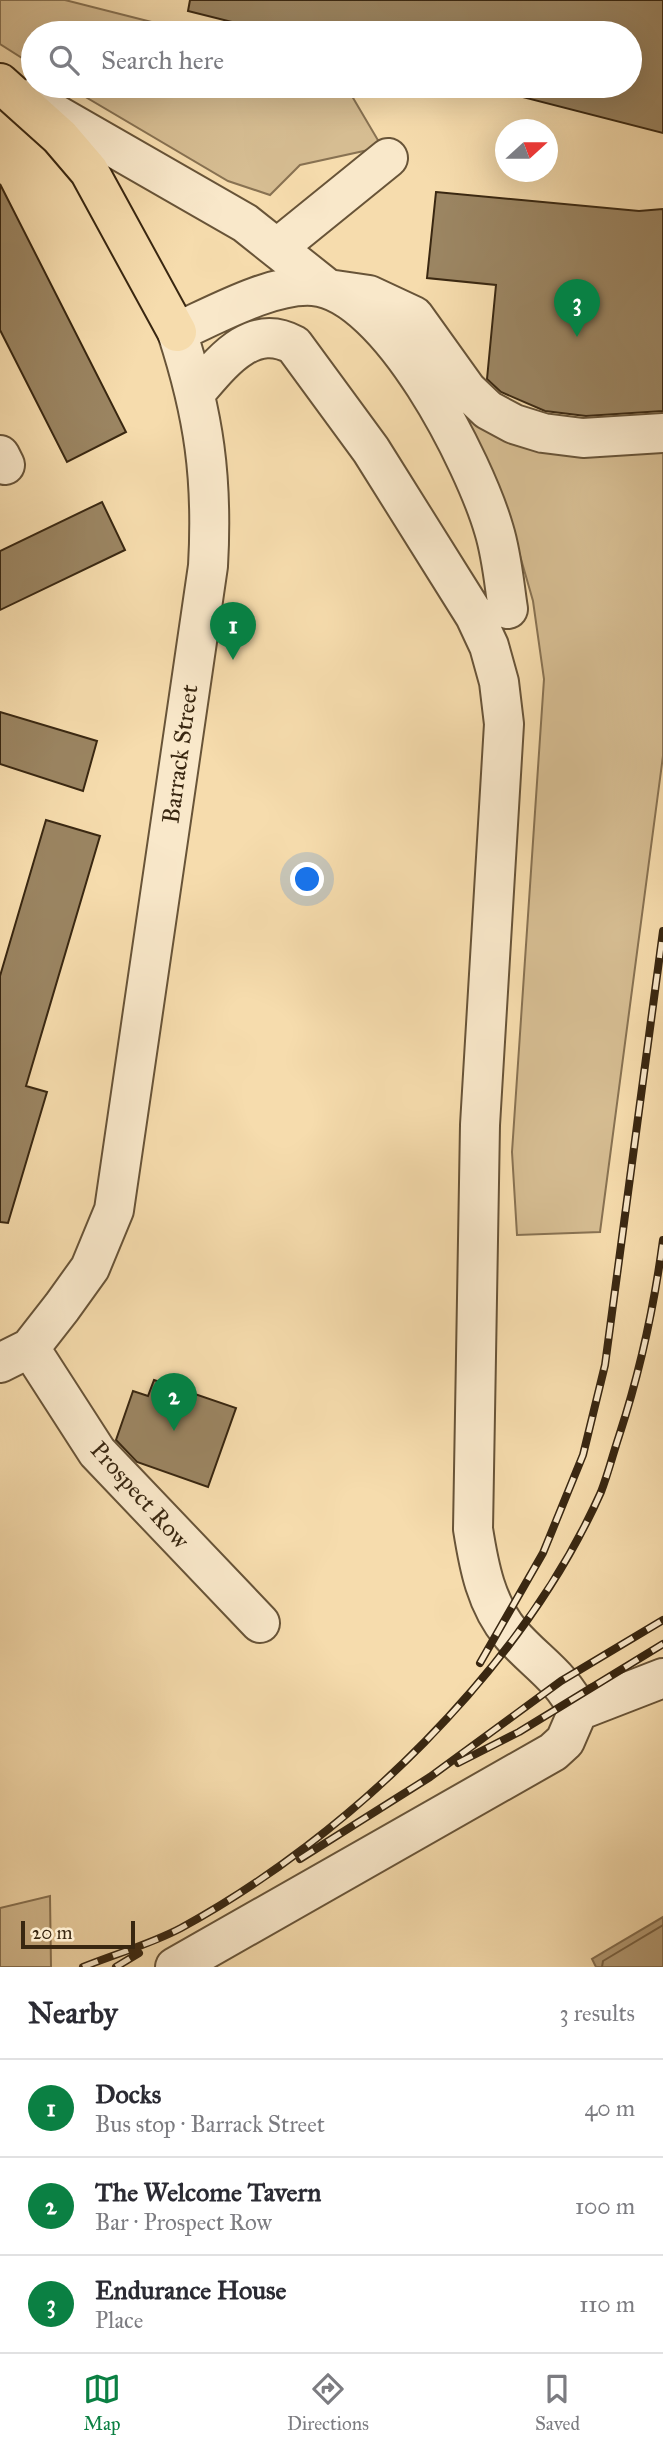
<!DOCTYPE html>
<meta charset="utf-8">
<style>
:root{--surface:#fff;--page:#f7f7f7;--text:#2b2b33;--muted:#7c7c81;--line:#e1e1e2;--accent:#0b8043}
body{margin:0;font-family:"IM FELL Great Primer",serif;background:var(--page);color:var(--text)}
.compass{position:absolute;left:495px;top:119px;width:63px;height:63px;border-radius:50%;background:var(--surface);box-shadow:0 7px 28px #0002;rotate:69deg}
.scale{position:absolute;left:21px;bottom:18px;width:114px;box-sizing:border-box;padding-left:7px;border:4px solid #392711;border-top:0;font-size:19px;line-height:24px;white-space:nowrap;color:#392711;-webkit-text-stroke:5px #f9e8ca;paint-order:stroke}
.you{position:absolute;left:308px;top:880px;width:24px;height:24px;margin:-18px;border:5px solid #fff;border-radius:50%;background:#1a73e8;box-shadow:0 0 0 10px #1a73e833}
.badge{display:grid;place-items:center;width:46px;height:46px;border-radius:50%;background:var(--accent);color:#fff;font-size:23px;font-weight:700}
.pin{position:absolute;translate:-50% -58px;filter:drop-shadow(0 2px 4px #0008)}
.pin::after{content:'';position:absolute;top:37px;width:24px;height:21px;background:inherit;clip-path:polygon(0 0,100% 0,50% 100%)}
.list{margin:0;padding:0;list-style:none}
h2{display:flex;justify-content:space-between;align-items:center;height:91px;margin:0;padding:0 28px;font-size:30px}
h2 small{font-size:23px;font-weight:400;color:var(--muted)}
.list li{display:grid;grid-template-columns:46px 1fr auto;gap:21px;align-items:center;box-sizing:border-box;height:98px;padding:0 28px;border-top:2px solid var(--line)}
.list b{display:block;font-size:26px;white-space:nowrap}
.list p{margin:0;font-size:23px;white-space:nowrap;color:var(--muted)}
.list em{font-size:23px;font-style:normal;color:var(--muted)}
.icon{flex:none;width:38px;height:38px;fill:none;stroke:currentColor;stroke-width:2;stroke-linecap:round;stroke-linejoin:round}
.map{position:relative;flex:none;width:663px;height:1967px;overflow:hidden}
.search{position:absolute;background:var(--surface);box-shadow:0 7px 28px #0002;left:21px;right:21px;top:21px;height:77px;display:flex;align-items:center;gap:18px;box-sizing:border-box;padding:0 24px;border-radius:38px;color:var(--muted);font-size:26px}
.sheet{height:385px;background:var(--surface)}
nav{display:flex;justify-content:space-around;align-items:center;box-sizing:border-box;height:98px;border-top:2px solid var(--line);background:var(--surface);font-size:19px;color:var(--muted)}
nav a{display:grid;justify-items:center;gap:4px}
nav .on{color:var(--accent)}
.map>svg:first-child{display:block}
</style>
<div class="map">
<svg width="663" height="1967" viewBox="0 0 663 1967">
<rect width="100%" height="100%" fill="#f6dcad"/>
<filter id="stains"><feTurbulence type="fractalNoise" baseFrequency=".00286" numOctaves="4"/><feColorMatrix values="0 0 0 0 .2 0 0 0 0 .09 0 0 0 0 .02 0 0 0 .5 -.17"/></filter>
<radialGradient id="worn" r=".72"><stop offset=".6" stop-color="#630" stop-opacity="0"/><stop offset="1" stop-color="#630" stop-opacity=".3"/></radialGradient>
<path fill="#d6bd92" stroke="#887252" stroke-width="2" d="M 0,0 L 65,0 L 195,33 L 33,33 L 33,65 L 0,44 Z
M 67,86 L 346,86 L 382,147 L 300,165 L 270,195 L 228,181 Z
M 488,410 L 663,433 L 663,756 L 600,1232 L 517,1235 L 512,1152 L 544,679 L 533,601 L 517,545 L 465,420 Z
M 50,1896 L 51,1967 L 0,1967 L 0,1908 Z"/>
<path fill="#b69e78" stroke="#846e4f" stroke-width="2" d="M 663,1917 L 663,1967 L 596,1967 L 592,1959 Z"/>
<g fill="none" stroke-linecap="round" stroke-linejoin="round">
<path stroke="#786244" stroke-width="2" d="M 602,1967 L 603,1961 L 663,1925"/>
</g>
<path fill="#9b8562" stroke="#392711" stroke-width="2" d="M 190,0 L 663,0 L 663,133 L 480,86 L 630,86 L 630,33 L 276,33 L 188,11 Z
M 0,184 L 126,432 L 67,462 L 0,330 Z
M 436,192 L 639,211 L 663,209 L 663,411 L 586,416 L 545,411 L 501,392 L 487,379 L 496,285 L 427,278 Z
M 102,502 L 125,550 L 0,610 L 0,551 Z
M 0,712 L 97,741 L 83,791 L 0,764 Z
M 46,820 L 100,836 L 26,1086 L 47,1092 L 8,1223 L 0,1222 L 0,976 Z
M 154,1380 L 236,1408 L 208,1487 L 137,1462 L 116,1440 L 133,1391 L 148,1396 Z"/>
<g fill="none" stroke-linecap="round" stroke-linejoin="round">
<defs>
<path id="minor" d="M 29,99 L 245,223 L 328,289 L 369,295 L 414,316 L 467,390 L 488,410 L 514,424 L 543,433 L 583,438 L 663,433
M 277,248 L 388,158
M 0,455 L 5,465
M 30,1348 L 97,1452 L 260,1623
M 0,1363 L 30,1348 L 62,1307 L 90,1268 L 114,1210 L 208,566 C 213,478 204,415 177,332 C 215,315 272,283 313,286 C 389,292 475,464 494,530 C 502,556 504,583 508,609
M 578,1711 L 663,1678
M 175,1967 L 553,1752 L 565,1741 L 578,1711 C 561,1675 535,1662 511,1634 C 486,1604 479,1567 473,1529 L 480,1125 L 504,724 L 499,682 L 489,646 L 475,616 L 371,450 L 294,345 C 252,322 222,362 197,391"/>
<path id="major" d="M 0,83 L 60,137 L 89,171 L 177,332"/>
</defs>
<use href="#minor" stroke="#685438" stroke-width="42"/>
<use href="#major" stroke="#392711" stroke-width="42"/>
<use href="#minor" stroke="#f9e8ca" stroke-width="38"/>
<use href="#major" stroke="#f6dcad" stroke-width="38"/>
<defs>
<path id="rail" d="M 480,1663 L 543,1553 L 583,1455 L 605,1365 L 663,931
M 458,1763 L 519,1732 L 663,1644
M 300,1859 L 430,1777 L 561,1681 L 663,1620
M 83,1967 C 115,1954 151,1944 181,1928 C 350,1836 522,1669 601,1492 C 608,1474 613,1454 619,1436 C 640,1372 654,1307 663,1240
M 116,1967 L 139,1953"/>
</defs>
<use href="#rail" stroke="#392711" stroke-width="8"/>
<use href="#rail" stroke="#f9e8ca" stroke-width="5" stroke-dasharray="16" stroke-linecap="butt"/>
</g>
<g text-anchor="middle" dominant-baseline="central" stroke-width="7" stroke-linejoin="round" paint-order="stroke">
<g font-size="24" fill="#392711" stroke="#f9e8ca">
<text transform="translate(180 754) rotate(-82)">Barrack Street</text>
<text transform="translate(140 1495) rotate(48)">Prospect Row</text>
</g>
</g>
<rect width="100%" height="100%" filter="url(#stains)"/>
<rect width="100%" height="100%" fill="url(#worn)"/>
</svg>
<svg class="compass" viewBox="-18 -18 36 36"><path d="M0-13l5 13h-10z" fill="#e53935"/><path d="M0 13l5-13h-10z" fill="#7c7c81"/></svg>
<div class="scale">20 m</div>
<div class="you"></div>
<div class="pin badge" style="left:233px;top:660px">1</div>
<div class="pin badge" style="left:174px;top:1431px">2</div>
<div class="pin badge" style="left:577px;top:337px">3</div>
<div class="search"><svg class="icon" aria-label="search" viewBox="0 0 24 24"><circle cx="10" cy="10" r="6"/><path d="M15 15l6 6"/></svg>Search here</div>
</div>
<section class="sheet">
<h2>Nearby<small>3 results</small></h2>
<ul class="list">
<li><span class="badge">1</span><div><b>Docks</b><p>Bus stop · Barrack Street</p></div><em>40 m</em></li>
<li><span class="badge">2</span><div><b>The Welcome Tavern</b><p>Bar · Prospect Row</p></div><em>100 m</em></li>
<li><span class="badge">3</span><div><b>Endurance House</b><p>Place</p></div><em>110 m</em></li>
</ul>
</section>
<nav>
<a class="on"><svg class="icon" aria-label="map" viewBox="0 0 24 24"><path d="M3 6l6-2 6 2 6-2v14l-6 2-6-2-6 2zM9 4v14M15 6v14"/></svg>Map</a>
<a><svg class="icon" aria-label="directions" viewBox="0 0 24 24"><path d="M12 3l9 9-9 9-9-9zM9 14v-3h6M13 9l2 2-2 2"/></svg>Directions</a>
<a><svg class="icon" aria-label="saved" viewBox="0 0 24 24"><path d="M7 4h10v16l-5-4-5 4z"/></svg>Saved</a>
</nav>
